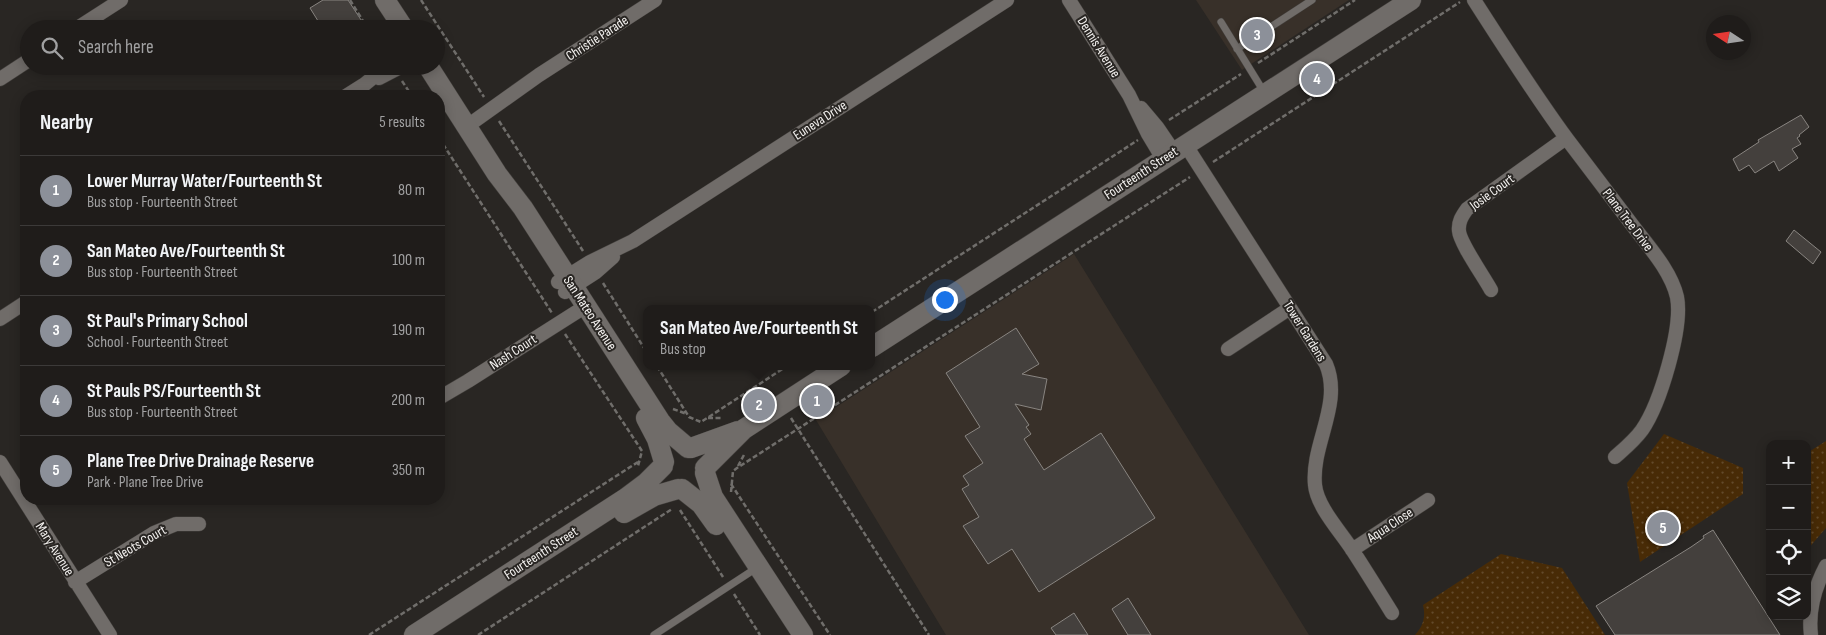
<!DOCTYPE html>
<meta charset="utf-8">
<style>
:root{--surface:#1f1c1a;--page:#2c2927;--text:#f1f3f6;--muted:#a1a1a2;--line:#3c3a39;--accent:#8c9099}
body{margin:0;font-family:"Sofia Sans Condensed",sans-serif;background:var(--page);color:var(--text)}
.controls{position:absolute;right:15px;bottom:15px;display:grid;overflow:hidden;border-radius:10px;box-shadow:0 2px 12px #0003}
.controls button{width:45px;height:45px;display:grid;place-items:center;padding:0;border:0;border-bottom:1px solid var(--line);background:var(--surface);color:var(--text);font:25px sans-serif}
.compass{position:absolute;left:1706px;top:15px;width:45px;height:45px;border-radius:50%;background:var(--surface);box-shadow:0 2px 12px #0003;rotate:282deg}
.you{position:absolute;left:944px;top:299px;width:18px;height:18px;margin:-12px;border:4px solid #fff;border-radius:50%;background:#1a73e8;box-shadow:0 0 0 8px #1a73e833}
.badge{display:grid;place-items:center;width:32px;height:32px;border-radius:50%;background:var(--accent);color:#fff;font-size:16px;font-weight:700}
.pin{position:absolute;translate:-50% -50%;border:2px solid #fff;box-shadow:0 1px 5px #0006}
.popup{position:absolute;left:643px;top:305px;width:232px;height:65px;box-sizing:border-box;display:grid;place-content:center;border-radius:10px;background:var(--surface);filter:drop-shadow(0 1px 4px #0005);font-size:16px;white-space:nowrap;color:var(--muted)}
.popup b{font-size:19px;color:var(--text)}
.popup::after{content:'';position:absolute;left:50%;top:100%;margin-left:-10px;border:10px solid transparent;border-top-color:var(--surface)}
.list{margin:0;padding:0;list-style:none}
h2{display:flex;justify-content:space-between;align-items:center;height:65px;margin:0;padding:0 20px;font-size:21px}
h2 small{font-size:16px;font-weight:400;color:var(--muted)}
.list li{display:grid;grid-template-columns:32px 1fr auto;gap:15px;align-items:center;box-sizing:border-box;height:70px;padding:0 20px;border-top:1px solid var(--line)}
.list b{display:block;font-size:19px;white-space:nowrap}
.list p{margin:0;font-size:16px;white-space:nowrap;color:var(--muted)}
.list em{font-size:16px;font-style:normal;color:var(--muted)}
.icon{flex:none;width:28px;height:28px;fill:none;stroke:currentColor;stroke-width:2;stroke-linecap:round;stroke-linejoin:round}
.map{position:relative;flex:none;width:1826px;height:635px;overflow:hidden}
.search{position:absolute;background:var(--surface);box-shadow:0 2px 12px #0003;left:20px;top:20px;width:425px;height:55px;display:flex;align-items:center;gap:12px;box-sizing:border-box;padding:0 18px;border-radius:28px;color:var(--muted);font-size:19px}
.panel{position:absolute;background:var(--surface);box-shadow:0 2px 12px #0003;left:20px;top:90px;width:425px;height:415px;border-radius:20px}
.map>svg:first-child{display:block}
</style>
<div class="map">
<svg width="1826" height="635" viewBox="0 0 1826 635">
<defs>
<pattern id="park-dots" width="8" height="8" patternUnits="userSpaceOnUse" patternTransform="scale(1.25)"><rect width="8" height="8" fill="#482b06"/><path d="M2 2h.1M6 6h.1" fill="none" stroke="#634a2b" stroke-width="1.8" stroke-linecap="round"/></pattern>
</defs>
<rect width="100%" height="100%" fill="#292623"/>
<path fill="#383029" d="M 1196,0 L 1349,0 L 1242,70 Z
M 1074,254 L 1309,635 L 946,635 L 816,420 Z"/>
<path fill="url(#park-dots)" d="M 1664,434 L 1743,468 L 1743,494 L 1640,562 L 1627,483 Z
M 1826,441 L 1826,528 L 1807,550 L 1807,453 Z
M 1501,554 L 1562,568 L 1605,635 L 1415,635 C 1423,626 1426,617 1423,605 Z"/>
<path fill="#44403d" stroke="#898581" d="M 323,0 L 348,0 L 367,29 L 323,29 L 310,8 Z
M 1801,115 L 1809,127 L 1799,135 L 1800,136 L 1797,138 L 1801,144 L 1792,149 L 1798,158 L 1779,171 L 1774,161 L 1755,173 L 1749,165 L 1739,171 L 1733,159 L 1759,142 L 1758,140 Z
M 1794,230 L 1821,252 L 1813,264 L 1786,241 Z
M 1016,328 L 1039,364 L 1022,374 L 1047,379 L 1041,410 L 1015,404 L 1029,425 L 1026,427 L 1031,434 L 1024,439 L 1044,470 L 1101,433 L 1155,518 L 1039,592 L 1012,549 L 988,564 L 963,526 L 979,517 L 962,489 L 969,485 L 963,476 L 983,463 L 965,436 L 980,427 L 946,373 Z
M 1713,530 L 1780,635 L 1615,635 L 1596,606 L 1691,547 L 1704,538 L 1703,536 Z
M 1128,598 L 1151,635 L 1128,635 L 1112,609 Z
M 1074,613 L 1088,635 L 1056,635 L 1051,628 Z"/>
<g fill="none" stroke-linecap="round" stroke-linejoin="round">
<defs>
<path id="lane" d="M 1221,22 L 1264,92
M 1237,49 L 1312,0
M 654,635 L 758,567"/>
<path id="street" d="M 1069,0 L 1129,95 L 1148,134 L 1163,159
M 1474,0 C 1504,47 1534,94 1567,139 C 1589,168 1611,197 1633,226 C 1649,247 1671,271 1677,297 C 1683,328 1660,404 1642,430 C 1634,441 1624,449 1615,457
M 76,29 L 121,0
M 379,78 L 402,66
M 0,79 L 29,60
M 346,96 L 365,84 L 387,66
M 1141,108 L 1157,127 L 1174,152
M 466,127 L 539,75 L 655,0
M 1185,144 L 1326,364 C 1343,404 1311,444 1315,485 C 1317,507 1341,532 1353,551 C 1366,571 1379,592 1392,613
M 558,282 L 590,262 L 633,241 L 1007,0
M 1491,290 C 1484,277 1460,243 1459,231 C 1458,222 1462,216 1467,209 L 1566,138
M 565,292 L 596,272 L 613,257
M 0,319 L 26,302
M 1228,349 L 1290,308
M 439,398 L 468,381 L 586,306
M 0,462 L 110,635
M 1352,550 L 1428,500
M 75,582 L 154,533 L 176,524 L 199,524
M 1811,635 C 1808,611 1815,587 1826,566"/>
<path id="secondary" d="M 385,0 L 404,29
M 428,66 L 497,174 L 523,208 L 660,421 L 668,431 L 688,448
M 872,347 L 1411,0
M 646,418 L 657,439 L 664,462
M 691,448 L 738,431
M 705,468 L 744,429 L 841,366
M 705,473 L 713,497 L 803,635
M 682,489 L 701,504 L 716,525
M 624,513 L 654,496 L 678,489
M 414,635 L 626,498 L 646,483 L 663,466"/>
</defs>
<use href="#lane" stroke="#44413e" stroke-width="8"/>
<use href="#street" stroke="#44413e" stroke-width="15"/>
<use href="#secondary" stroke="#44413e" stroke-width="21"/>
<path stroke="#706e6b" stroke-width="2.5" stroke-dasharray="5 2.5" stroke-linecap="butt" d="M 350,0 L 368,29
M 421,0 L 484,97
M 1258,63 L 1355,0
M 402,81 L 412,96
M 325,96 L 332,91
M 1169,120 L 1241,74
M 499,121 L 583,251
M 439,138 L 552,313
M 1213,162 L 1460,2
M 603,283 L 646,351
M 872,312 L 1138,140
M 565,334 L 642,451 L 638,466
M 657,366 L 689,417 L 701,422 L 787,366
M 673,409 L 687,414
M 708,418 L 722,418
M 791,418 L 929,635
M 738,466 L 745,453
M 731,484 L 830,635
M 731,492 L 733,471 L 737,468 L 1190,177
M 680,510 L 723,577
M 734,594 L 760,635
M 369,635 L 638,462
M 478,635 L 672,509"/>
<use href="#lane" stroke="#706c69" stroke-width="7"/>
<use href="#street" stroke="#706c69" stroke-width="14"/>
<use href="#secondary" stroke="#706c69" stroke-width="20"/>
</g>
<g text-anchor="middle" dominant-baseline="central" stroke-width="4" stroke-linejoin="round" paint-order="stroke">
<g font-size="14" fill="#f5f3f1" stroke="#292623">
<text transform="translate(597 38) rotate(-33)">Christie Parade</text>
<text transform="translate(1099 47) rotate(58)">Dennis Avenue</text>
<text transform="translate(820 120) rotate(-33)">Euneva Drive</text>
<text transform="translate(1141 173) rotate(-33)">Fourteenth Street</text>
<text transform="translate(1492 192) rotate(-36)">Josie Court</text>
<text transform="translate(1628 220) rotate(53)">Plane Tree Drive</text>
<text transform="translate(590 313) rotate(57)">San Mateo Avenue</text>
<text transform="translate(1305 331) rotate(58)">Tower Gardens</text>
<text transform="translate(513 352) rotate(-33)">Nash Court</text>
<text transform="translate(1390 525) rotate(-33)">Aqua Close</text>
<text transform="translate(135 546) rotate(-30)">St Neots Court</text>
<text transform="translate(55 549) rotate(58)">Mary Avenue</text>
<text transform="translate(541 553) rotate(-33)">Fourteenth Street</text>
</g>
</g>
</svg>
<div class="controls">
<button>+</button>
<button>−</button>
<button><svg class="icon" aria-label="locate" viewBox="0 0 24 24"><circle cx="12" cy="12" r="6"/><path d="M12 2v4M12 18v4M2 12h4M18 12h4"/></svg></button>
<button><svg class="icon" aria-label="layers" viewBox="0 0 24 24"><path d="M12 4l9 5-9 5-9-5zM3 14l9 5 9-5"/></svg></button>
</div>
<svg class="compass" viewBox="-18 -18 36 36"><path d="M0-13l5 13h-10z" fill="#e53935"/><path d="M0 13l5-13h-10z" fill="#a1a1a2"/></svg>
<div class="you"></div>
<div class="pin badge" style="left:817px;top:401px">1</div>
<div class="pin badge" style="left:759px;top:405px">2</div>
<div class="popup"><b>San Mateo Ave/Fourteenth St</b>Bus stop</div>
<div class="pin badge" style="left:1257px;top:35px">3</div>
<div class="pin badge" style="left:1317px;top:79px">4</div>
<div class="pin badge" style="left:1663px;top:528px">5</div>
<div class="search"><svg class="icon" aria-label="search" viewBox="0 0 24 24"><circle cx="10" cy="10" r="6"/><path d="M15 15l6 6"/></svg>Search here</div>
<section class="panel">
<h2>Nearby<small>5 results</small></h2>
<ul class="list">
<li><span class="badge">1</span><div><b>Lower Murray Water/Fourteenth St</b><p>Bus stop · Fourteenth Street</p></div><em>80 m</em></li>
<li><span class="badge">2</span><div><b>San Mateo Ave/Fourteenth St</b><p>Bus stop · Fourteenth Street</p></div><em>100 m</em></li>
<li><span class="badge">3</span><div><b>St Paul's Primary School</b><p>School · Fourteenth Street</p></div><em>190 m</em></li>
<li><span class="badge">4</span><div><b>St Pauls PS/Fourteenth St</b><p>Bus stop · Fourteenth Street</p></div><em>200 m</em></li>
<li><span class="badge">5</span><div><b>Plane Tree Drive Drainage Reserve</b><p>Park · Plane Tree Drive</p></div><em>350 m</em></li>
</ul>
</section>
</div>
